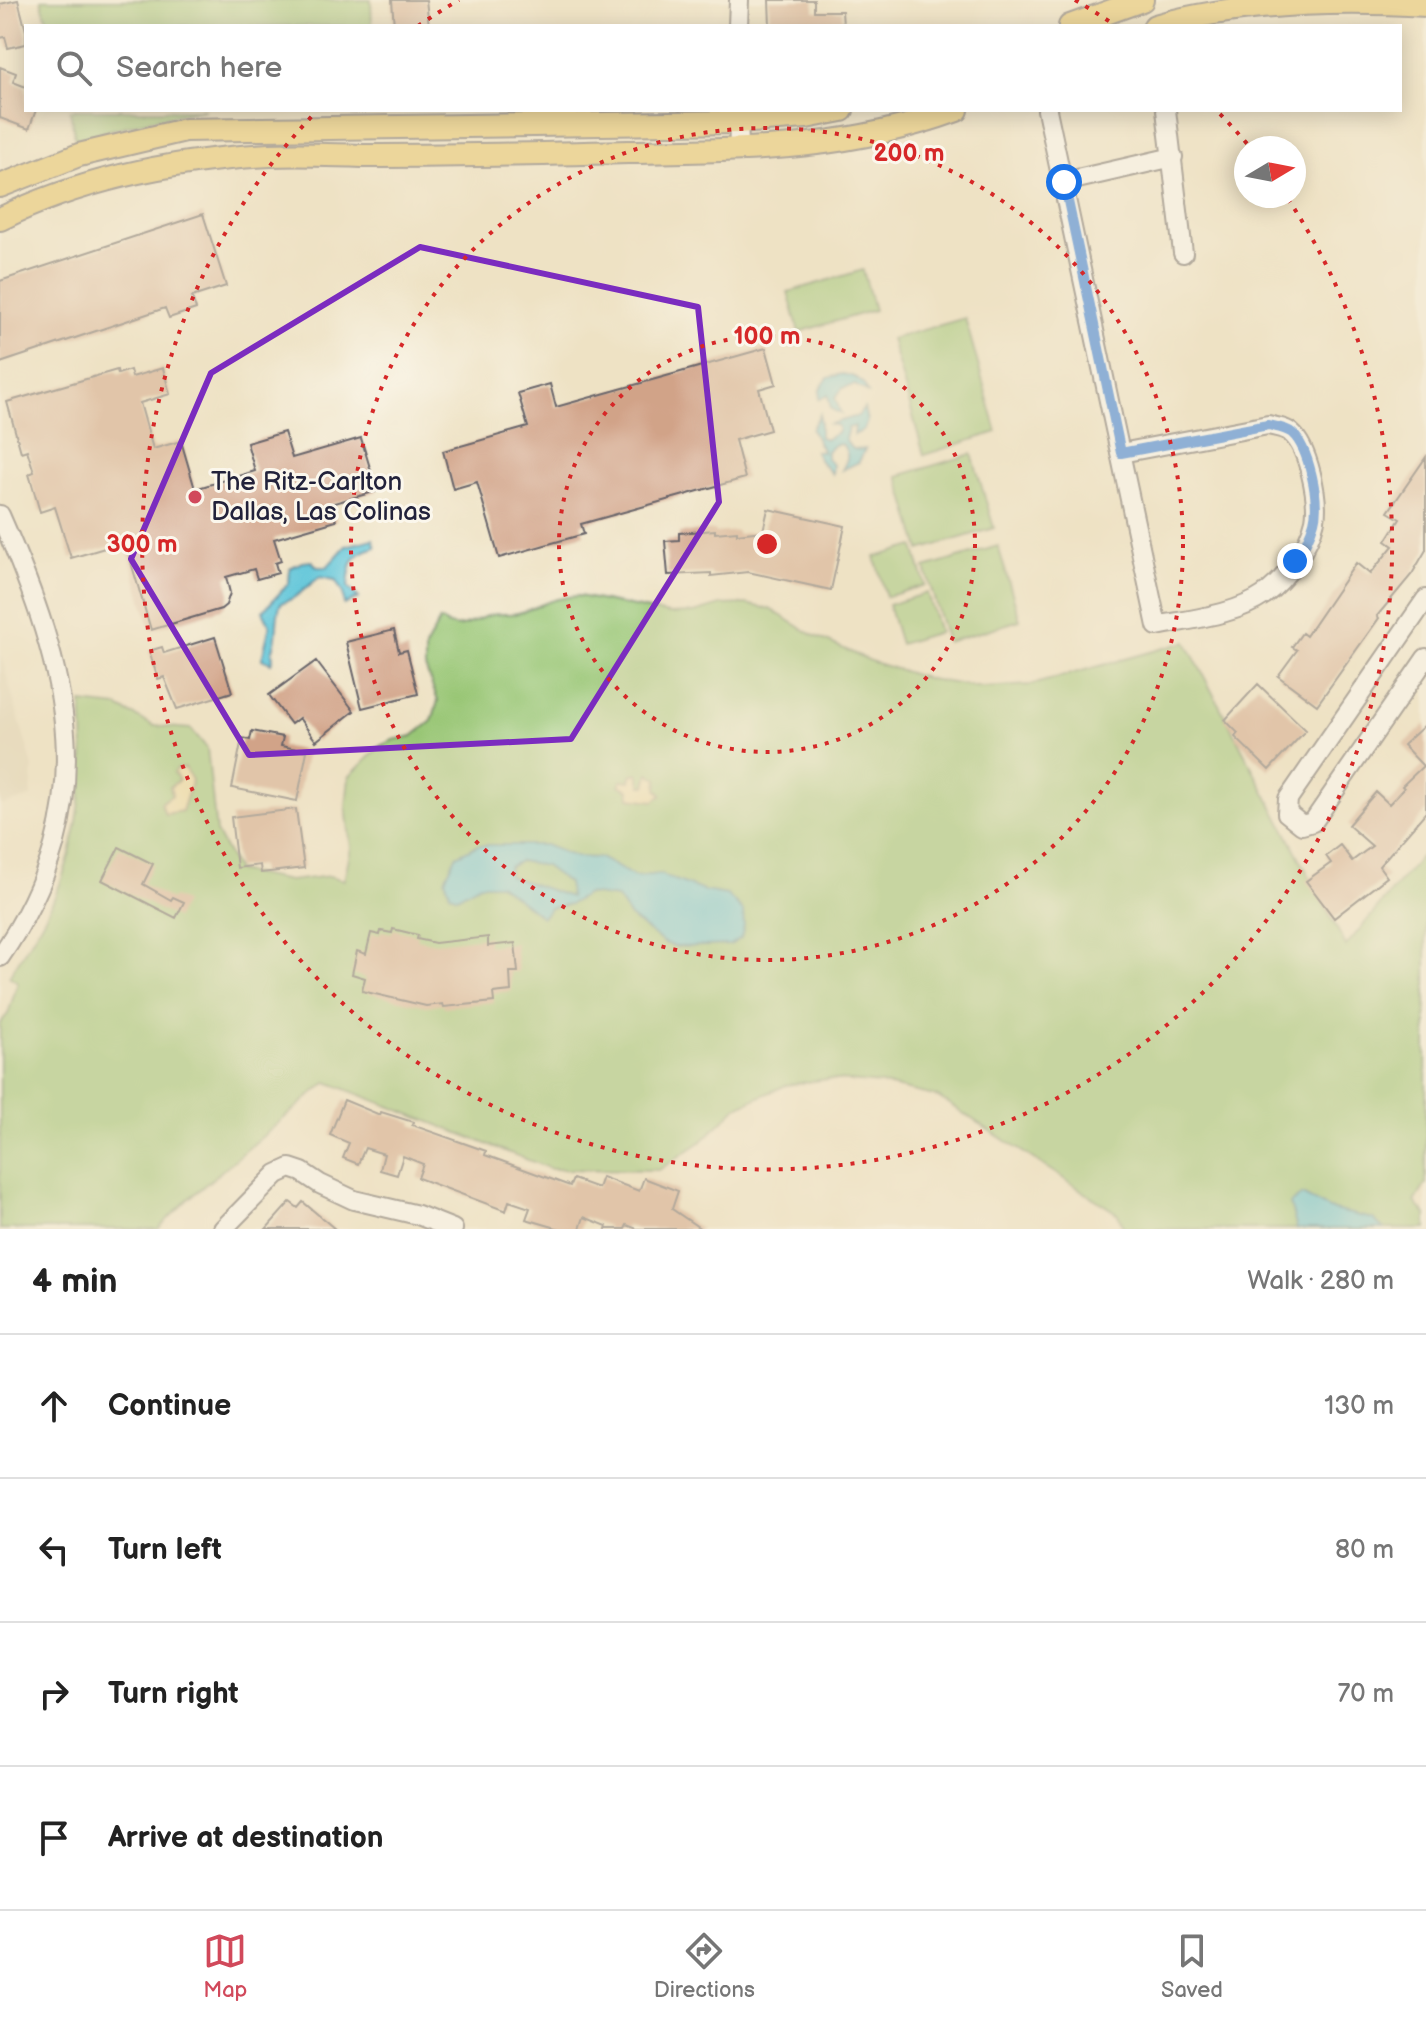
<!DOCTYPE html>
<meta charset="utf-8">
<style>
:root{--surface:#fff;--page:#f2f2f2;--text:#222;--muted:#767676;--line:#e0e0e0;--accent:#d1495b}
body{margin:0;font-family:"Balsamiq Sans",sans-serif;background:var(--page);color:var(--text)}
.compass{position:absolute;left:1234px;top:136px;width:72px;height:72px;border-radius:50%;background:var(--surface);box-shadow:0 4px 20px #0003;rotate:80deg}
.stop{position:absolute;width:24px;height:24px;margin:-18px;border:6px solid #1a73e8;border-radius:50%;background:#fff}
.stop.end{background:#1a73e8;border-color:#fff;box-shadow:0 2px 8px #0008}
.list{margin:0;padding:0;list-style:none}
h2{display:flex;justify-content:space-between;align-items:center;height:104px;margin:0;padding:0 32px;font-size:34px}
h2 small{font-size:26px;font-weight:400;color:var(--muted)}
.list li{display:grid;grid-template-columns:52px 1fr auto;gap:24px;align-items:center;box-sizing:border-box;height:144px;padding:0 32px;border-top:2px solid var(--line)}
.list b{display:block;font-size:30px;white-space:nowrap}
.list em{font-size:26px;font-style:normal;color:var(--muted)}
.icon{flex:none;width:44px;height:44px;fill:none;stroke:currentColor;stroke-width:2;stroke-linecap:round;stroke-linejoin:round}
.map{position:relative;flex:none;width:1426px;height:1229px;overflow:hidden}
.search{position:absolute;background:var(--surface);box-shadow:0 4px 20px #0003;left:24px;right:24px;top:24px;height:88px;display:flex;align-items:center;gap:20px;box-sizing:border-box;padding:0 28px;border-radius:0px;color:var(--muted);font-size:30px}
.sheet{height:680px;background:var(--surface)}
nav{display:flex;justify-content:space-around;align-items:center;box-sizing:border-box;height:112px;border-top:2px solid var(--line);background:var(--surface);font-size:22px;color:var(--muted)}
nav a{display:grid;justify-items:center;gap:4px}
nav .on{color:var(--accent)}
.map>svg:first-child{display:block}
</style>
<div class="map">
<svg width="1426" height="1229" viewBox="0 0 1426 1229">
<rect width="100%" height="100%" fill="#fbf7ec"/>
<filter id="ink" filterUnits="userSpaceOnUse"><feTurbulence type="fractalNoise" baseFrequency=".0125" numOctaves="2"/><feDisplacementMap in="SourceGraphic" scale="16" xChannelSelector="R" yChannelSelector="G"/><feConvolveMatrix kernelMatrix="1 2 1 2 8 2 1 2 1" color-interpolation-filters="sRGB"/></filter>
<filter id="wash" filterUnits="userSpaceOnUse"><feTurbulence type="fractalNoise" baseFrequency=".006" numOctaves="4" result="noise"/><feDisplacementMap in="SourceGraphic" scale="32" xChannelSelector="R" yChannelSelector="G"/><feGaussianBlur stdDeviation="1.8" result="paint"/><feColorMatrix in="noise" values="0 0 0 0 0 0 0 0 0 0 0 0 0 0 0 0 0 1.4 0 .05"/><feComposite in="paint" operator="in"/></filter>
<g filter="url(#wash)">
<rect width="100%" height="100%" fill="#eee2c4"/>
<path fill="#dfd3b5" d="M 0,653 L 33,767 L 31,797 L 0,806 Z"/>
<path fill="#98c675" stroke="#5d7458" stroke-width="2" d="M 41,0 L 371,0 L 372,26 L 49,26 Z
M 70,110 L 205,110 L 154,119 L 75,139 Z
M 863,270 L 874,310 L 799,332 L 788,292 Z
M 965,318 L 997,432 L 924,455 L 891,339 Z
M 972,454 L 994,528 L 920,550 L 898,476 Z
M 914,546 L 925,585 L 886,597 L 875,557 Z
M 998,546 L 1020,620 L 947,642 L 925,568 Z
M 927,593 L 939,632 L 900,644 L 888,605 Z
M 579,596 L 669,614 L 694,613 L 721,605 L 746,604 L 770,609 L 813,635 L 873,662 L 929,679 L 982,688 L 1031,685 L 1186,642 L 1346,946 L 1426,850 L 1426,1184 L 1415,1202 L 1426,1215 L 1426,1229 L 1124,1229 L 1118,1214 L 938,1097 L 881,1084 L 827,1079 L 786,1085 L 737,1107 L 702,1141 L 659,1170 L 551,1169 L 327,1082 L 187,1200 L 158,1229 L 0,1229 L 0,1023 L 8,1014 L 18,982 L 9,976 C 27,947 48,916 60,884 C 82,827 86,763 82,703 L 118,707 L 154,726 L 191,729 L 207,748 L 216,832 L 237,871 L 289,881 L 330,876 L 344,880 L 351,848 L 346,806 L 349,777 L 380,746 L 393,740 L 413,736 L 432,721 L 438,701 L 425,667 L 425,648 L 440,620 C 459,634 469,622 487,616 C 496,613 508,615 518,613 C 543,606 551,597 579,596 Z"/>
<path fill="#eeda9e" stroke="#887e6c" stroke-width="2" d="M 185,768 L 192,780 L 182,811 L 165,814 L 161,803 L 172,795 L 170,787 L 179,780 L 174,773 L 177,769 Z
M 638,773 L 642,786 L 646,786 L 649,773 L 658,779 L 657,789 L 662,795 L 654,801 L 630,798 L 629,790 L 619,785 L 622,780 L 630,781 L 631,775 Z"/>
<path fill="#5dc5d9" stroke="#40748a" stroke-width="2" fill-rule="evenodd" d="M 842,374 C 856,376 863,380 868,393 L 855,385 L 843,388 L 835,398 L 841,414 L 831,409 L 828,395 L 819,399 L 820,389 L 828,378 Z
M 864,408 L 867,421 L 864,430 L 854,435 L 855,426 L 848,428 L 845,439 C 850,449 854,451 865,449 L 859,462 L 842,470 C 848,459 850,455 842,444 L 834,445 L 827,451 L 827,458 L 833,465 L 832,474 L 819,460 L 815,451 L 823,452 L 811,429 L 820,414 L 820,437 L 826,439 L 838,432 L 838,426 L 830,424 L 858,416 Z
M 373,539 L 376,547 C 351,554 350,563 348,587 L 359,598 L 344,605 L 343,593 L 335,580 L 320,577 C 304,588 299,598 281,603 C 274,619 280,635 272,652 L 273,659 L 271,663 L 262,659 L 270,625 L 263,611 L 289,583 L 290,568 L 302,562 L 312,561 L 317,567 L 327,567 L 346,546 Z
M 478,845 L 545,845 L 575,857 L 600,858 L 635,877 L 659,874 L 704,891 L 727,895 L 743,911 L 744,926 L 741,938 L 730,945 L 677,947 L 664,943 L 630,917 L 617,898 L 587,894 L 570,904 L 550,908 L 542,917 L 499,884 L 480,884 L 457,897 L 450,893 L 445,879 L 456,856 ZM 520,861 L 545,866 L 568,883 L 570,897 L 509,876 L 508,867 Z
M 1302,1195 L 1329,1209 L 1373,1219 L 1384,1229 L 1297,1229 L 1290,1204 Z"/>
<g id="blocks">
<path fill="#d1a388" d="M 18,0 L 26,31 L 26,44 L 8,48 L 5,37 L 0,38 L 0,4 Z
M 392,0 L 426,0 L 429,26 L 394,26 Z
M 769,0 L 814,0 L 814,11 L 842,11 L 843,26 L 770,26 Z
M 0,67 L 16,73 L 13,82 L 26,87 L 26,110 L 36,110 L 29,129 L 0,118 Z
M 203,214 L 226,286 L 192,297 L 196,309 L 169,318 L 165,308 L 0,363 L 0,281 Z
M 766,348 L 776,384 L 759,389 L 770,430 L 735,440 L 745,478 L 581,524 L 584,534 L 499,558 L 477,482 L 453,489 L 443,451 L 528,427 L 518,393 L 550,384 L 556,407 Z
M 163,368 L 170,394 L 140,403 L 153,449 L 181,441 L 195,489 L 255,471 L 247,443 L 284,432 L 292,458 L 361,438 L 377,491 L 331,504 L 336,521 L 274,539 L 281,561 L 275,563 L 278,573 L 257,579 L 254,569 L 226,577 L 230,593 L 226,605 L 221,609 L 151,630 L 125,542 L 71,558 L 55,507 L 40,512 L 29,474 L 34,472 L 27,450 L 21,452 L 7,402 L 117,370 L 118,374 L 130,370 L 132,377 Z
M 1426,457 L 1426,550 L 1412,574 L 1377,616 L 1379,618 L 1317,705 L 1278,676 L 1297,650 L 1292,647 L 1302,633 L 1306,636 L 1356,563 L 1370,574 L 1393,546 L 1386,541 L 1400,519 L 1388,512 Z
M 768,509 L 845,526 L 831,590 L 748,572 L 711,576 L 711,573 L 668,575 L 665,541 L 679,540 L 679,533 L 715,530 L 715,533 L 737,531 L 737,534 L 763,531 Z
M 394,630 L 399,652 L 407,650 L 418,694 L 362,708 L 346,642 Z
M 215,637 L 232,692 L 177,709 L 164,677 L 158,679 L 149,651 L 162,647 L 164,653 Z
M 316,661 L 354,711 L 316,741 L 299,718 L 291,724 L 269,695 Z
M 1258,684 L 1306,730 L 1269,770 L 1235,737 L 1238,733 L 1225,720 Z
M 1426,724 L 1426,812 L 1379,866 L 1387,877 L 1334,918 L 1306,881 L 1331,863 L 1326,856 L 1340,845 L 1352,861 L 1372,846 L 1348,825 L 1376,792 L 1389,804 L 1404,788 L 1402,786 L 1423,766 L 1403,745 Z
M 252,731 L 283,737 L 281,746 L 307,751 L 297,801 L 232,788 L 242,738 L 250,740 Z
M 296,809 L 304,868 L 261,873 L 260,865 L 237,868 L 231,817 Z
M 119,847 L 153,864 L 143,884 L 171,900 L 173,897 L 184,902 L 176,918 L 102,880 Z
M 393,929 L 418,935 L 417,939 L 435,943 L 488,937 L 488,946 L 515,943 L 518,972 L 510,972 L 511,991 L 493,993 L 494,1002 L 444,1007 L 443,1004 L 426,1006 L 362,991 L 365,978 L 352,974 L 357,951 L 366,954 L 371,933 L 380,935 L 381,931 L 392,933 Z
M 344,1100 L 380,1115 L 381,1112 L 413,1122 L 412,1125 L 486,1151 L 485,1155 L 570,1186 L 573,1179 L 598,1188 L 602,1177 L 639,1191 L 644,1178 L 678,1191 L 672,1209 L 701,1229 L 637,1229 L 627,1225 L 625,1229 L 606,1229 L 607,1226 L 584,1217 L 580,1229 L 560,1229 L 526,1219 L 530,1208 L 509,1201 L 506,1211 L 418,1178 L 423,1164 L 403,1156 L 397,1175 L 380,1170 L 384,1154 L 365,1148 L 358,1164 L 343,1158 L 349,1143 L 330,1135 Z
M 290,1202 L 298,1208 L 303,1202 L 335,1229 L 266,1229 Z"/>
</g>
</g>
<g filter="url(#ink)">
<use href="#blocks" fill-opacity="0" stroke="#69656b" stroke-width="2"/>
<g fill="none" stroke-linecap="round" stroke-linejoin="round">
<defs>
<path id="minor" d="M 738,26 L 739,0
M 738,110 L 739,150
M 1047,110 L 1157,626 C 1191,619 1235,615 1264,595 C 1286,579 1309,547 1315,520 C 1319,498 1308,447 1291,433 C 1286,428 1276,427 1268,425 L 1121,453
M 1166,110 L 1183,253
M 1064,182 L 1173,157
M 0,515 C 69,672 105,804 0,957
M 1426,599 L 1288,799 L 1287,813 L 1302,825 L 1313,822 L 1426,658
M 223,1229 L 277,1174 L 290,1168 L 302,1172 L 320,1184 L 354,1200 L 418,1215 L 453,1229"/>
<path id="major" d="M 1070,26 L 1142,0
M 1155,26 C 1241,2 1338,0 1426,5
M 0,186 L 79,155 L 185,130 L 738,122 L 806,117 L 842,110
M 0,219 C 84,178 176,160 270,155 C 306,153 343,156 379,156 C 462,156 545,154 628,152 C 744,150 845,151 957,110"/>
</defs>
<use href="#minor" stroke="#69656b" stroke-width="22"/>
<use href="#major" stroke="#69656b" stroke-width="26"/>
<use href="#minor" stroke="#fff" stroke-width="18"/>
<use href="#major" stroke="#e9c769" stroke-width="22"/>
</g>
</g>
<g fill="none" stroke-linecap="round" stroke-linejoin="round" filter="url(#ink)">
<path stroke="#1a73e8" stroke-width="10" d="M 1064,182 L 1121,453 L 1268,425 C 1276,427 1286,428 1292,433 C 1309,448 1320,501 1314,522 C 1310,537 1303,549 1295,561"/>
</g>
<path d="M0 0H1426V1229H0ZM 420,247 L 698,307 L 719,502 L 571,739 L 249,755 L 131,559 L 211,373 Z" fill="#eee2c4" fill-opacity=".55" fill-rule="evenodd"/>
<path fill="none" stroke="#7b2cbf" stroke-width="6" stroke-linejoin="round" d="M 420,247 L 698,307 L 719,502 L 571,739 L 249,755 L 131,559 L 211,373 Z"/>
<g fill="none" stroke="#d62828" stroke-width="4" stroke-dasharray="4 8">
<circle cx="767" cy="544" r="208"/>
<circle cx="767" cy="544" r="416"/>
<path d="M418 26A625 625 0 0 1 459 0M1075 0A625 625 0 0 1 1116 26M1220 114A625 625 0 0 1 1249 146M1288 199A625 625 0 1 1 314 114"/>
</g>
<circle fill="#d1495b" stroke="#fbf7ec" stroke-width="3" cx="195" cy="497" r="8"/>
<g text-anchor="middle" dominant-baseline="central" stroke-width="6" stroke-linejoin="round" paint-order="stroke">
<g font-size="26" fill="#22223b" stroke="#fbf7ec" text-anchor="start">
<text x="211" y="482">The Ritz-Carlton<tspan x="211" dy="30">Dallas, Las Colinas</tspan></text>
</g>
</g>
<circle cx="767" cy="544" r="12" fill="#d62828" stroke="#fbf7ec" stroke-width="4"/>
<g font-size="24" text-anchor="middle" font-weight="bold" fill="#d62828" stroke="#fbf7ec" stroke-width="6" stroke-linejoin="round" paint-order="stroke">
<text x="909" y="161">200 m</text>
<text x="767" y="344">100 m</text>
<text x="142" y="552">300 m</text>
</g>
</svg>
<svg class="compass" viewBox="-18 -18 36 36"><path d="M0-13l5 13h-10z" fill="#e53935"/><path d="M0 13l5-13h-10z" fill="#767676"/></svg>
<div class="stop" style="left:1064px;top:182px"></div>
<div class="stop end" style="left:1295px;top:561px"></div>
<div class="search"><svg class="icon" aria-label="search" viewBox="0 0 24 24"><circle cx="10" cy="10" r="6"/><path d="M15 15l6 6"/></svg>Search here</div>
</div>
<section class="sheet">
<h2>4 min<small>Walk · 280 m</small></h2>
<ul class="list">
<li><svg class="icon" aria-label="ahead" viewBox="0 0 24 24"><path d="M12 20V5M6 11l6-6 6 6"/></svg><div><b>Continue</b></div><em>130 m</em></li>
<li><svg class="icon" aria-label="left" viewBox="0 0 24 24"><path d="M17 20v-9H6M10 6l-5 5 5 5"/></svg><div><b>Turn left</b></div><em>80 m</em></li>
<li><svg class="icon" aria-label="right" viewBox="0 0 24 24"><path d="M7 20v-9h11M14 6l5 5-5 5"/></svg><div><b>Turn right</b></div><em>70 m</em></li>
<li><svg class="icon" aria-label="arrive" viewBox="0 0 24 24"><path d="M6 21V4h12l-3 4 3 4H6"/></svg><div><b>Arrive at destination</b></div></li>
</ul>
</section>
<nav>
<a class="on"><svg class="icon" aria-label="map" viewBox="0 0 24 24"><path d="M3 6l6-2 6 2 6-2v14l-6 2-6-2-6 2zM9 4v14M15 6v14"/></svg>Map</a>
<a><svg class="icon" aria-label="directions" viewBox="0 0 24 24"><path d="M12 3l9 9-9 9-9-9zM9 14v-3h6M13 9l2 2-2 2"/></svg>Directions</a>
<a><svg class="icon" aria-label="saved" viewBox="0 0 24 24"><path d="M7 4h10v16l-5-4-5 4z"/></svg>Saved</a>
</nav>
